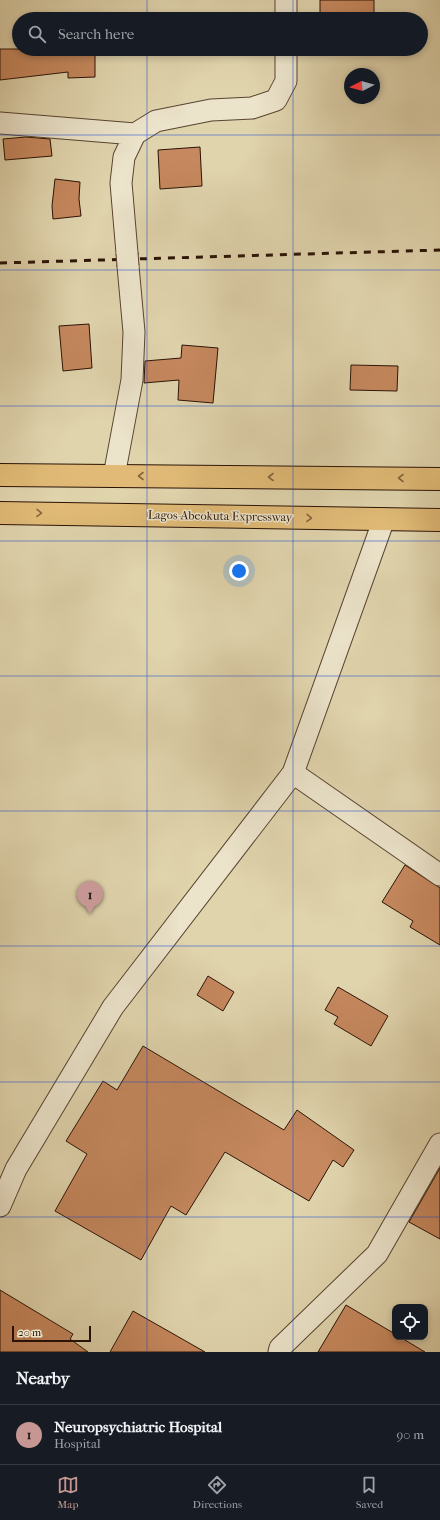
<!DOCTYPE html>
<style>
:root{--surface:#171b24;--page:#242831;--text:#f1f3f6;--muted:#9ea1a6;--line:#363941;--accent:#c59692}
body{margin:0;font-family:"IM FELL French Canon",serif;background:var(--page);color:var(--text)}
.controls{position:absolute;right:12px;bottom:12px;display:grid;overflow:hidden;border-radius:8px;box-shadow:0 2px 6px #0003}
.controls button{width:36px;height:36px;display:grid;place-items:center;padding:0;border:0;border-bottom:1px solid var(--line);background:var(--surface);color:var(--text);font:20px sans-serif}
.compass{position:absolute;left:344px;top:68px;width:36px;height:36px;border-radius:50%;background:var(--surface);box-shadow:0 2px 6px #0003;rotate:264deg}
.scale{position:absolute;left:12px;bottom:10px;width:79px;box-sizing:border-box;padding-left:4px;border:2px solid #2b1306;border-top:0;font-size:11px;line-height:14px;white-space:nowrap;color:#2b1306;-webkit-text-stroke:3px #ebe3ca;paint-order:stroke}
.you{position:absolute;left:239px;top:571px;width:14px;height:14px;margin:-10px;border:3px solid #fff;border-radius:50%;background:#1a73e8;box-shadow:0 0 0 6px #1a73e833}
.badge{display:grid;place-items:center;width:26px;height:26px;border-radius:50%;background:var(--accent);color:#111;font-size:13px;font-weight:700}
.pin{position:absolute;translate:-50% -33px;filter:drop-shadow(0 1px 2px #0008)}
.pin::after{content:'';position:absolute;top:21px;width:14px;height:12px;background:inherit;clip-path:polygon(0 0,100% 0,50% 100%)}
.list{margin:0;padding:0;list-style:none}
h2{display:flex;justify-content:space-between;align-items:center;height:52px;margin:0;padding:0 16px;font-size:17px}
h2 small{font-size:13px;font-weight:400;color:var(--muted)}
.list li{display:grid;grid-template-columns:26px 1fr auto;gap:12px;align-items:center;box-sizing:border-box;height:60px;padding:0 16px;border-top:1px solid var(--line)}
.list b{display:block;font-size:15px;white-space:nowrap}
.list p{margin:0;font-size:13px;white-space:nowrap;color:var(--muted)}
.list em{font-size:13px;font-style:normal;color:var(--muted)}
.icon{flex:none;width:22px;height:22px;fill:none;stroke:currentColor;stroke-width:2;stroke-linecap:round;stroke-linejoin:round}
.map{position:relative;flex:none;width:440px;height:1352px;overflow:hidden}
.search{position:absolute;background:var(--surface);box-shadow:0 2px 6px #0003;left:12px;right:12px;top:12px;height:44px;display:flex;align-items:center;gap:10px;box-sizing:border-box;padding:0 14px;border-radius:22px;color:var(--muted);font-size:15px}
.sheet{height:112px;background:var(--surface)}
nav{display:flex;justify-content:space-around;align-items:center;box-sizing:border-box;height:56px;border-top:1px solid var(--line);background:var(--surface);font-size:11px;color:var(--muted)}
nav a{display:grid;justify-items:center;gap:2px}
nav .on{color:var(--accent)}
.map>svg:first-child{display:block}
</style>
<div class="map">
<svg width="440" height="1352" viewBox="0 0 440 1352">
<rect width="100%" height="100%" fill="#e0d4ad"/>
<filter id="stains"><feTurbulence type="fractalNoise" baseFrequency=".005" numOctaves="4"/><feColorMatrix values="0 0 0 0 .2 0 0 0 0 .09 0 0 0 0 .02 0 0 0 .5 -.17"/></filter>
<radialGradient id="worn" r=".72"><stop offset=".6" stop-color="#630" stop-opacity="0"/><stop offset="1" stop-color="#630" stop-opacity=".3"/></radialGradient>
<path fill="#c6885e" stroke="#2b1306" d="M 320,0 L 374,0 L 374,19 L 320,19 Z
M 0,49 L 95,49 L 95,77 L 68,78 L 68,72 L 0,80 Z
M 320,49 L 374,49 L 374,54 L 320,54 Z
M 26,137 L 50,139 L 52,156 L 5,160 L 3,139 Z
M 200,147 L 202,186 L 160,189 L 158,150 Z
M 55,179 L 80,182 L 79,199 L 81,216 L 53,219 L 52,206 Z
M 89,324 L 92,368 L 63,371 L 59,326 Z
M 182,345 L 218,348 L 213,403 L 178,400 L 179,380 L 144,383 L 145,361 L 181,358 Z
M 351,365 L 398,366 L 397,391 L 350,390 Z
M 405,865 L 440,888 L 440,945 L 410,927 L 413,921 L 382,902 Z
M 208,976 L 234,992 L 223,1011 L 197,995 Z
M 338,987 L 388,1016 L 371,1046 L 334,1024 L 338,1017 L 325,1010 Z
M 143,1046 L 284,1130 L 297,1110 L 354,1150 L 343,1167 L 333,1160 L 309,1201 L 225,1152 L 186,1215 L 171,1206 L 141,1260 L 55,1211 L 87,1154 L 66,1141 L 103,1081 L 117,1090 Z
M 440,1168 L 440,1239 L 409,1222 Z
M 0,1290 L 73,1334 L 70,1339 L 88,1352 L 0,1352 Z
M 346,1305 L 395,1334 L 395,1337 L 400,1337 L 425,1352 L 318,1352 Z
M 133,1311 L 205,1352 L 110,1352 Z"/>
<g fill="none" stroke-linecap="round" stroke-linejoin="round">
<defs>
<path id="street" d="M 286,0 L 286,19
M 0,123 L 135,134
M 127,253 L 121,183 L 124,157 L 135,134 L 156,121 L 211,110 L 252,108 L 276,100 L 286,81 L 286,49
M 114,476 L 132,380 L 134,332 L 128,266
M 293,773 L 440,875
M 0,1206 L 16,1169 L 113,1007 L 293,773 L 384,519
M 279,1352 L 280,1348 L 377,1254 L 440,1144"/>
<path id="highway" d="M 0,475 L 440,479
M 0,513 L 440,520"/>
</defs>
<use href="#street" stroke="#584330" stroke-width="23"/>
<use href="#highway" stroke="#2b1306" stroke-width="24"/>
<use href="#street" stroke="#ebe3ca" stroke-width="21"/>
<use href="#highway" stroke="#e0ba76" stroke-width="22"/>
<path stroke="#2b1306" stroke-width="3" stroke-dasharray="7 7" stroke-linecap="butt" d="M 0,263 L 440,250"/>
<defs>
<path id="street-bridge" d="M 127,253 L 128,266"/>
</defs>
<use href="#street-bridge" stroke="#584330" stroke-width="23" stroke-linecap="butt"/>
<use href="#street-bridge" stroke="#ebe3ca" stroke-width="21"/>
</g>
<defs><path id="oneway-chevron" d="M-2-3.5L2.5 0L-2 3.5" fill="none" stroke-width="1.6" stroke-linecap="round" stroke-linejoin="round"/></defs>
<g stroke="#86663e">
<use href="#oneway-chevron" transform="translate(141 476) rotate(-180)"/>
<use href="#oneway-chevron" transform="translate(271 477) rotate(-180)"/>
<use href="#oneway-chevron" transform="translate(401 478) rotate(-180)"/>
<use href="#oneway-chevron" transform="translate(39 513) rotate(1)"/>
<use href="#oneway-chevron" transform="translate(309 518) rotate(1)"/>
</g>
<path fill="none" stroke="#1d4ed8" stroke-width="1" stroke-opacity="0.55" d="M 147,0 L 147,19M 293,0 L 293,19M 147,49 L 147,1352M 293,49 L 293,1352M 0,135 L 440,135M 0,270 L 440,270M 0,406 L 440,406M 0,541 L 440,541M 0,676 L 440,676M 0,811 L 440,811M 0,946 L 440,946M 0,1082 L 440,1082M 0,1217 L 440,1217"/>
<g text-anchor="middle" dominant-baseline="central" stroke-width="3" stroke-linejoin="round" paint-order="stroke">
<g font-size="12" fill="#2b1306" stroke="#ebe3ca">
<text transform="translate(220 516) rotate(1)">Lagos-Abeokuta Expressway</text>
</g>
</g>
<rect width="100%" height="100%" filter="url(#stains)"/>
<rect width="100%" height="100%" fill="url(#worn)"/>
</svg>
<div class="controls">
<button><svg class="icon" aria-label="locate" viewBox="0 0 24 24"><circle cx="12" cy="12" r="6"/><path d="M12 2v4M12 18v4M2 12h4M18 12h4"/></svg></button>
</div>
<svg class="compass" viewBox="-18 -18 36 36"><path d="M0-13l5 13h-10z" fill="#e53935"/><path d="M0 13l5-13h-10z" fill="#9ea1a6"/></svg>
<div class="scale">20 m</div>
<div class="you"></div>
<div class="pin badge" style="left:90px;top:914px">1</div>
<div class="search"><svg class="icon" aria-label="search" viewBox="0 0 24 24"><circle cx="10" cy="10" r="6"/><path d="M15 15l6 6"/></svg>Search here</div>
</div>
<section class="sheet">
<h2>Nearby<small></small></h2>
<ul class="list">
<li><span class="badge">1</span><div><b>Neuropsychiatric Hospital</b><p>Hospital</p></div><em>90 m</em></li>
</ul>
</section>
<nav>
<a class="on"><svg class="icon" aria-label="map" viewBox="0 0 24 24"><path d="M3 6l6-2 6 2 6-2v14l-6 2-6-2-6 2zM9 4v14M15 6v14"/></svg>Map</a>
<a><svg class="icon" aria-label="directions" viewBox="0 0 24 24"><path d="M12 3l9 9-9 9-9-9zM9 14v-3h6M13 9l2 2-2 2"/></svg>Directions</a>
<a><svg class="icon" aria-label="saved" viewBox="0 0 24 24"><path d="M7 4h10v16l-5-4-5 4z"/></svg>Saved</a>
</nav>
